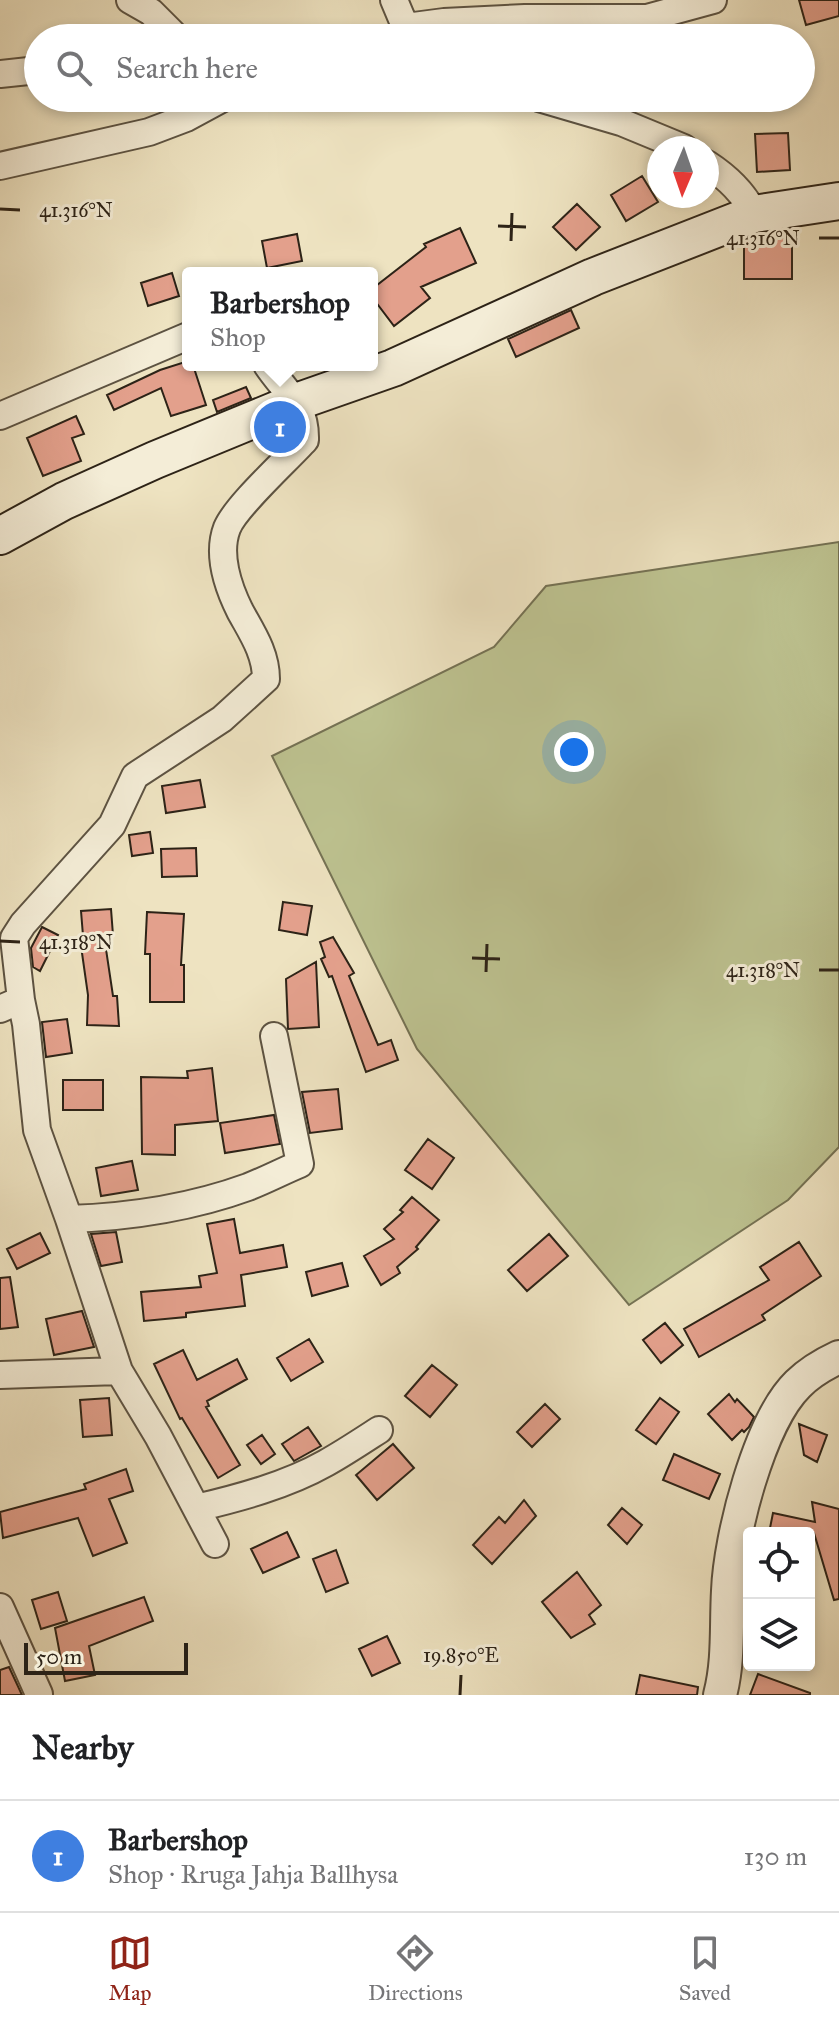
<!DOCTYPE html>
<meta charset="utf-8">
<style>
:root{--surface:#fff;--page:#f6f6f6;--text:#202124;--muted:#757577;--line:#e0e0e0;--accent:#8f2418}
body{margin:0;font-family:"IM FELL Great Primer",serif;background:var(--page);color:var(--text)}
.controls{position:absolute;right:24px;bottom:24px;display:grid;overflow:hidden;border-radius:8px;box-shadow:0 4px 12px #0003}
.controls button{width:72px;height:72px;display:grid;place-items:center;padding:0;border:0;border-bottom:2px solid var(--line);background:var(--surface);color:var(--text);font:40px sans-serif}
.compass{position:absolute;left:647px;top:136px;width:72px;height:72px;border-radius:50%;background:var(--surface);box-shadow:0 4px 12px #0003;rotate:182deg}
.scale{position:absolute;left:24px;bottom:20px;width:164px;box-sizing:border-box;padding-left:8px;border:4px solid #2d2317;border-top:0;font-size:22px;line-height:28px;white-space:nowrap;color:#2d2317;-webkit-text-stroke:6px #f4edd7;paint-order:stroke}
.you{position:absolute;left:574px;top:752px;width:28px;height:28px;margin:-20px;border:6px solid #fff;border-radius:50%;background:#1a73e8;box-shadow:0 0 0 12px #1a73e833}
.badge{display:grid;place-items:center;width:52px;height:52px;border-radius:50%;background:var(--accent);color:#fff;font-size:26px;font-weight:700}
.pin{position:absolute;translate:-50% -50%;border:4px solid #fff;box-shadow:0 2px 8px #0006}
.popup{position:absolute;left:182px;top:267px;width:196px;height:104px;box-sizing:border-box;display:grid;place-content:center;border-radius:8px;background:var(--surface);filter:drop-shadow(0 2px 6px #0005);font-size:26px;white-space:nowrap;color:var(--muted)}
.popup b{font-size:30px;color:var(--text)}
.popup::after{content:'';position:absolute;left:50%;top:100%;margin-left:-16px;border:16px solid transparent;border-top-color:var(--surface)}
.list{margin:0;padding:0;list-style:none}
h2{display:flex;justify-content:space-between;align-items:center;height:104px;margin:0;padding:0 32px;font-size:34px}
h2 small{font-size:26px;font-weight:400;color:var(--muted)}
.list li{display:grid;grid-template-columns:52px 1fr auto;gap:24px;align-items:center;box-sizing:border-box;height:112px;padding:0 32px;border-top:2px solid var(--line)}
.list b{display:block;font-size:30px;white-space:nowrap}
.list p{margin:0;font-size:26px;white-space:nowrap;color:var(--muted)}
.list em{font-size:26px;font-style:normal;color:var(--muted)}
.icon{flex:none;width:44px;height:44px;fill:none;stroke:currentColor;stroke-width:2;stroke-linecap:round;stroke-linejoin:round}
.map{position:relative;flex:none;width:839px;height:1695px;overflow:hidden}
.search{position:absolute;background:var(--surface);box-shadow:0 4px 12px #0003;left:24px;right:24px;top:24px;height:88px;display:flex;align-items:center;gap:20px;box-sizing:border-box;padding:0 28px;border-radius:44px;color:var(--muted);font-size:30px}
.sheet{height:216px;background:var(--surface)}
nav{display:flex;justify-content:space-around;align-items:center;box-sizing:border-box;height:112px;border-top:2px solid var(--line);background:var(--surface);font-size:22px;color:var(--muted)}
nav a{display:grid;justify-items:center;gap:4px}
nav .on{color:var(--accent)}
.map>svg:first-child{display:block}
</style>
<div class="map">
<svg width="839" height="1695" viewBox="0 0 839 1695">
<rect width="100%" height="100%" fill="#eee3c1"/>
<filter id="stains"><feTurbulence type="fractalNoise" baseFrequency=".0025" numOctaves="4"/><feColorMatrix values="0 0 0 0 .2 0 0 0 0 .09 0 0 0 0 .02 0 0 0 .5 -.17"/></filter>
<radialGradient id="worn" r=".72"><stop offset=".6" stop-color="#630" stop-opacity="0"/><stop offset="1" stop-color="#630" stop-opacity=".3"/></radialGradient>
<path fill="#bdc290" stroke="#757254" stroke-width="2" d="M 839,542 L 839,1147 L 788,1200 L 629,1305 L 417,1049 L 272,756 L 494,647 L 546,586 Z"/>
<path fill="#e3a08c" stroke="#2d2317" stroke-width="2" d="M 799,0 L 839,0 L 839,16 L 806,25 Z
M 788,133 L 790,170 L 757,172 L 755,134 Z
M 642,176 L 658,202 L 626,221 L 611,195 Z
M 577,204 L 600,227 L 576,250 L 553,227 Z
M 460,228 L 476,263 L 421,287 L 430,298 L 394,326 L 372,297 L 372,289 L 426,247 L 424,244 Z
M 297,234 L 302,261 L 267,268 L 262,241 Z
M 750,238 L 792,238 L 792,279 L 744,279 L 744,240 Z
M 172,273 L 179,296 L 148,306 L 141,283 Z
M 571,310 L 579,328 L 516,357 L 508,339 Z
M 188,361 L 188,365 L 193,365 L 206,405 L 171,416 L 161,388 L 114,410 L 107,395 L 160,370 Z
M 246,387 L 251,398 L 217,412 L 213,400 Z
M 76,416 L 84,434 L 72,438 L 81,461 L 43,476 L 27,438 Z
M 200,780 L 205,807 L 166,813 L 162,786 Z
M 150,832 L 153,853 L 132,856 L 129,835 Z
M 196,848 L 197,876 L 162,877 L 161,849 Z
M 283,902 L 312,906 L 307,935 L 279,930 Z
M 111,909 L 113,935 L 104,936 L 113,996 L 117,996 L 119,1026 L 87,1025 L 88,995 L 81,946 L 84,948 L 81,911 Z
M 147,912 L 184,914 L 181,965 L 184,965 L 184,1002 L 150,1002 L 150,954 L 145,954 Z
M 42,927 L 58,935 L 40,971 L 33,967 L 31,948 Z
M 333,937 L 354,973 L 349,976 L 378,1045 L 391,1040 L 398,1060 L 366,1072 L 332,976 L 329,977 L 321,959 L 325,957 L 320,942 Z
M 316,962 L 319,1027 L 288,1029 L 286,979 Z
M 67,1019 L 72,1053 L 46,1057 L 42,1022 Z
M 212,1068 L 218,1121 L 175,1125 L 175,1155 L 142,1154 L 141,1077 L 188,1078 L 187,1071 Z
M 63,1080 L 103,1080 L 103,1110 L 63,1110 Z
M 338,1089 L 342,1129 L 310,1133 L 302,1092 Z
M 274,1115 L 280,1144 L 225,1153 L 220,1123 Z
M 428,1139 L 454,1158 L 432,1189 L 405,1170 Z
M 132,1161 L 138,1190 L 101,1196 L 96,1168 Z
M 412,1197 L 439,1220 L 416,1247 L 418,1249 L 397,1267 L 400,1273 L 381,1285 L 364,1256 L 394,1239 L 384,1229 L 403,1212 L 400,1210 Z
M 234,1219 L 240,1253 L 283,1245 L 287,1267 L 241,1275 L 245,1306 L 186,1313 L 186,1317 L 144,1321 L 141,1292 L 201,1287 L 199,1276 L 217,1273 L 207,1224 Z
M 116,1232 L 122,1262 L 101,1266 L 91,1234 Z
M 40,1233 L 50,1253 L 17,1269 L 7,1249 Z
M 549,1234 L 568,1256 L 527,1291 L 508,1270 Z
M 799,1242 L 821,1276 L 762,1315 L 765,1320 L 699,1357 L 684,1329 L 769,1280 L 760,1267 Z
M 342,1263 L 348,1286 L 312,1296 L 306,1272 Z
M 10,1277 L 18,1327 L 0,1329 L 0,1278 Z
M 82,1311 L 94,1347 L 54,1355 L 46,1319 Z
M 665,1323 L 683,1345 L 661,1363 L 643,1340 Z
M 309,1339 L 323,1362 L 291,1381 L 277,1358 Z
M 183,1350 L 197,1380 L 237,1359 L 247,1379 L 207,1401 L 209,1406 L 206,1407 L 240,1465 L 218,1478 L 182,1418 L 180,1419 L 154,1364 Z
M 432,1365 L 457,1385 L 430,1417 L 405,1396 Z
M 729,1394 L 735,1402 L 737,1399 L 754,1417 L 749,1427 L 744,1432 L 742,1430 L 732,1440 L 708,1414 Z
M 109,1398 L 112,1435 L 83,1437 L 80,1400 Z
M 660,1398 L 679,1412 L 656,1444 L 636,1430 Z
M 545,1404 L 560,1419 L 532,1447 L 517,1432 Z
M 799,1424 L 827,1435 L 817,1462 L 804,1455 Z
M 308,1427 L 321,1446 L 294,1461 L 282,1444 Z
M 262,1435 L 275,1454 L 261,1464 L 247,1445 Z
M 393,1444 L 414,1468 L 377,1500 L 356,1475 Z
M 674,1454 L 720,1474 L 709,1499 L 663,1480 Z
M 126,1469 L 133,1491 L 109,1499 L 127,1543 L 93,1556 L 78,1518 L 3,1538 L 0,1512 L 86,1489 L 84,1484 Z
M 524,1500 L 536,1516 L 492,1564 L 473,1545 L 499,1517 L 505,1523 Z
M 812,1502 L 839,1509 L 839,1599 L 834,1600 L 814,1533 L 769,1533 L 773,1513 L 815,1522 Z
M 622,1508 L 642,1525 L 627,1544 L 608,1525 Z
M 287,1532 L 299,1557 L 263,1573 L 251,1549 Z
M 336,1550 L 348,1583 L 326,1592 L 313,1559 Z
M 577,1572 L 601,1605 L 589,1615 L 595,1624 L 571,1638 L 542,1602 Z
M 58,1592 L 67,1621 L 41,1629 L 32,1600 Z
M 144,1597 L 153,1621 L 89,1646 L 95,1675 L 65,1681 L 55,1628 Z
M 387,1636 L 400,1663 L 372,1676 L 359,1649 Z
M 9,1667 L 22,1695 L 0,1695 L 0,1670 Z
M 758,1674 L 810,1693 L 810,1695 L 750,1695 Z
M 640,1675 L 698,1687 L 697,1695 L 636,1695 Z"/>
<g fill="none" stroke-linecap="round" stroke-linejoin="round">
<defs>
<path id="minor" d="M 130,0 L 151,12 L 177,38
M 394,0 L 410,38
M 406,27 L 444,22 L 525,18 L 647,18 L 713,0
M 0,74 L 38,70
M 539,98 L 621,122 L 684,148
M 707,164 C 727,177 744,193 754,214
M 0,166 L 149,132 L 186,118 L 223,98
M 0,416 L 188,336
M 21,1000 L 26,1024 L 37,1130 L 69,1219 C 128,1217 193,1207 248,1187 C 266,1180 283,1171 300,1164 L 274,1036
M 0,1009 L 21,1000 L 14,938 L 23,924 L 112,825 L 135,776 L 222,719 L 266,679 C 266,653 252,633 240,611 C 228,587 217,554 227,528 C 236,506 287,460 305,440 C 306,404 285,392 267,365
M 69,1219 L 119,1371
M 0,1375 L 119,1371 L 158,1436 L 215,1544
M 196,1508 C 239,1498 287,1485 326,1463 C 344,1453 362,1441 379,1430
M 0,1607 L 39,1694"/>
<path id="tertiary" d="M 720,1695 C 729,1661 726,1626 728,1591 C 730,1537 759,1422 798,1384 C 810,1372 824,1364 839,1357"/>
<path id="secondary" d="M 0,536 L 64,501 L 155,460 L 296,402 L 393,368 L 593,277 L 754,214 L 839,201"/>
</defs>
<use href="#minor" stroke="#5d5342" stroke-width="30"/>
<use href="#tertiary" stroke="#5d5342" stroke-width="36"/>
<use href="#secondary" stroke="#2d2317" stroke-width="40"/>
<use href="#minor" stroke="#f4edd7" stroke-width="26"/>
<use href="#tertiary" stroke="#f4edd7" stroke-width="32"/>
<use href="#secondary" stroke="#f4edd7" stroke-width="36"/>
</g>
<path fill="none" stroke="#2d2317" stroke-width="3" d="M 0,209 L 20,210M 498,226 L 526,227M 819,238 L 839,238M 511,241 L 512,213M 0,941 L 20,942M 472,958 L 500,959M 819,970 L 839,970M 486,972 L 487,944M 460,1695 L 461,1675"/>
<g font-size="20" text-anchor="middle" fill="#2d2317" stroke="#f4edd7" stroke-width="6" stroke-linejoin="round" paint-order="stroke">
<text x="76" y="217">41.316°N</text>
<text x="763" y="245">41.316°N</text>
<text x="76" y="949">41.318°N</text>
<text x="763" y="977">41.318°N</text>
<text x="461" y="1662">19.850°E</text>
</g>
<rect width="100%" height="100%" filter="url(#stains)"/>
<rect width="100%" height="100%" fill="url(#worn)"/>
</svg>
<div class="controls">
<button><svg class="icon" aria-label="locate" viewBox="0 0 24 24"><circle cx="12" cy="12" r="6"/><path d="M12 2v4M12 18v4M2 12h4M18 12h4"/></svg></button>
<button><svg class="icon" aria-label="layers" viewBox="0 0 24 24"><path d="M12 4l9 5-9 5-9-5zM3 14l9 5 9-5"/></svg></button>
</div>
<svg class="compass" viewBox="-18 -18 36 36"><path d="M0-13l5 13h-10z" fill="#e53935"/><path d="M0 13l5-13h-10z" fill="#757577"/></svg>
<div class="scale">50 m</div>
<div class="you"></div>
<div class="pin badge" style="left:280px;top:427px;background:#3f7fe0">1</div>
<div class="popup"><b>Barbershop</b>Shop</div>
<div class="search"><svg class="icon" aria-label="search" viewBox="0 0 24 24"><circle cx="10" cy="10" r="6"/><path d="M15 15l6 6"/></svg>Search here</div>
</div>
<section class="sheet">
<h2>Nearby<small></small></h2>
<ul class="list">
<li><span class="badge" style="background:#3f7fe0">1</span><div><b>Barbershop</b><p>Shop · Rruga Jahja Ballhysa</p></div><em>130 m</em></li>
</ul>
</section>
<nav>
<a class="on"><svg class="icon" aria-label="map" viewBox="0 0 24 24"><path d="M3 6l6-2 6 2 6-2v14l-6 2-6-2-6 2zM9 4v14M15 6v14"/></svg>Map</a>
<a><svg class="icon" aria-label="directions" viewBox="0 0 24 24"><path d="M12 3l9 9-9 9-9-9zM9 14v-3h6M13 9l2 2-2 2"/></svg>Directions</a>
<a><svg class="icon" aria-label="saved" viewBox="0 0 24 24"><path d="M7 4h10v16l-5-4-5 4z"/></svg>Saved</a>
</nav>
